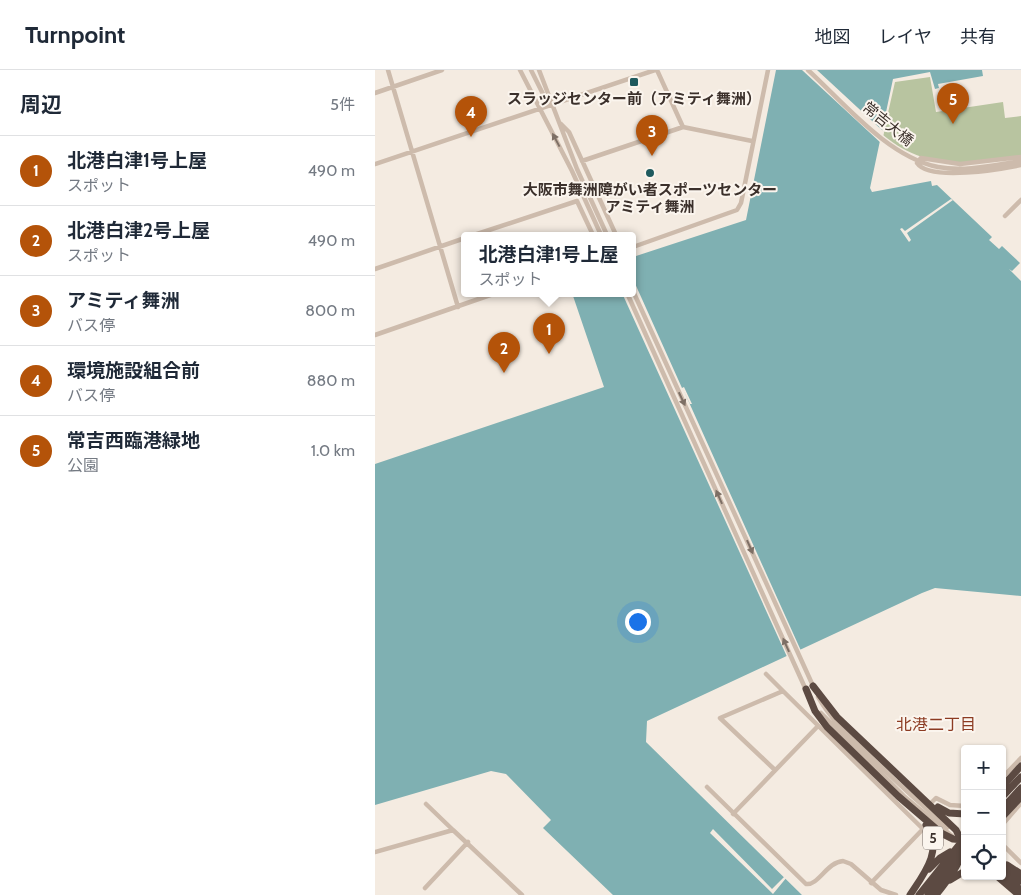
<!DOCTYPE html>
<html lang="ja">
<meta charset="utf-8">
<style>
:root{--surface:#fff;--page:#f6f6f7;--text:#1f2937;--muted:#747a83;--line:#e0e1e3;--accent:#b45309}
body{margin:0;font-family:Cabin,"Noto Sans JP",sans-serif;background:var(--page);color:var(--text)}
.controls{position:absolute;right:15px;bottom:15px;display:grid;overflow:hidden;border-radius:5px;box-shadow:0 1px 4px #0004}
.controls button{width:45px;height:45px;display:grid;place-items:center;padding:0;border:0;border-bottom:1px solid var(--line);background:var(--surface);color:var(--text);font:25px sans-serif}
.you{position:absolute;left:262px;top:551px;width:18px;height:18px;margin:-12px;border:4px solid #fff;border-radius:50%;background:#1a73e8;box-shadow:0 0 0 8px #1a73e833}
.badge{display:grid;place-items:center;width:32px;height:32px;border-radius:50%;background:var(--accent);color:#fff;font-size:16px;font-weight:700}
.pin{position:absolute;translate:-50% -41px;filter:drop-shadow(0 1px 2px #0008)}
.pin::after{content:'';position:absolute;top:26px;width:18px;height:15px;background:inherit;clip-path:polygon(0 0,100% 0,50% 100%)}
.popup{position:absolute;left:86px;top:162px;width:175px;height:65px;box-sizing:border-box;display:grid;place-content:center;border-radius:5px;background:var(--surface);filter:drop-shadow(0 1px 4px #0005);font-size:16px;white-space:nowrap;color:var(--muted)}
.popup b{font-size:19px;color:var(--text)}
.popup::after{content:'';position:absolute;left:50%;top:100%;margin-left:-10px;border:10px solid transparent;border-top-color:var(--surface)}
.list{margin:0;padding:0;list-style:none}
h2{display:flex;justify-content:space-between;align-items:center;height:65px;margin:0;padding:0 20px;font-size:21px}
h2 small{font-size:16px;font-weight:400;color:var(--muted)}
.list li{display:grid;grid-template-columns:32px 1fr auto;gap:15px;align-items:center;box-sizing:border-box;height:70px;padding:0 20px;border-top:1px solid var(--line)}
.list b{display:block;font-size:19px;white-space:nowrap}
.list p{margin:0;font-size:16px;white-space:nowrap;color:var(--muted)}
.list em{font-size:16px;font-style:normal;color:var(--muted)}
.icon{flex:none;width:28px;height:28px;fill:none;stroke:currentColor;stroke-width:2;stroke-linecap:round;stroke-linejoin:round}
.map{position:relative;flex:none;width:646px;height:825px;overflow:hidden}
header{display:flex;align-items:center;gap:30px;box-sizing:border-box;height:70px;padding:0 25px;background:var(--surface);border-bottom:1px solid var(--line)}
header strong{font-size:24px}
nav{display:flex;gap:28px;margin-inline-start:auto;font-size:18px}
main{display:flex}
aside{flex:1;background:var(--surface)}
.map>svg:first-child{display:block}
</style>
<header>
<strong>Turnpoint</strong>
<nav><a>地図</a><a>レイヤ</a><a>共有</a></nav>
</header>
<main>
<aside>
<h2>周辺<small>5件</small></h2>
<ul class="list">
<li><span class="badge">1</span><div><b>北港白津1号上屋</b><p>スポット</p></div><em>490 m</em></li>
<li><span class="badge">2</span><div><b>北港白津2号上屋</b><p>スポット</p></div><em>490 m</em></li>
<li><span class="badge">3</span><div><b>アミティ舞洲</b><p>バス停</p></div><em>800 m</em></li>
<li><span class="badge">4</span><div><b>環境施設組合前</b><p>バス停</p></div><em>880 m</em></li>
<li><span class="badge">5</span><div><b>常吉西臨港緑地</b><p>公園</p></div><em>1.0 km</em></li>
</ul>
</aside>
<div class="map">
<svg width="646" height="825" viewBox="0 0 646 825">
<rect width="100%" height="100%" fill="#f4ebe1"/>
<path fill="#b8c4a0" d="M 555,7 L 561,42 L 628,32 L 630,48 L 646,46 L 646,86 C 593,94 552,101 508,65 L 520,12 Z"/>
<path fill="#7fb0b2" d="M 401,0 L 607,0 L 608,6 L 563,14 L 564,18 L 560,19 L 555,2 L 518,9 L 495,118 L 497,122 L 556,111 L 557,116 L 562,115 L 617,167 L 614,170 L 624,179 L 627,176 L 645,193 L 637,201 L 634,199 L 646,211 L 646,526 L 560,518 L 547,523 L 272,651 L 271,672 L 427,825 L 238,825 L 168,758 L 176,750 L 131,704 L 116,701 L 0,735 L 0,394 L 229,317 L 197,223 L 258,223 L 258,187 L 371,150 Z"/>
<path fill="#f4ebe1" d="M 427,0 L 442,0 L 509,62 L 507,74 Z
M 576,129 L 578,130 L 532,163 L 536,170 L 534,172 L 525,159 L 527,158 L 530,161 Z
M 258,209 L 307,318 L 309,317 L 317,334 L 315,334 L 308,319 L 427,583 L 413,589 L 247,223 L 258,223 Z
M 338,759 L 397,819 L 411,805 L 412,807 L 398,824 L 335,763 Z"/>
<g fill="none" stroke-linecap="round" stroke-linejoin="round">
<path stroke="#cdbbac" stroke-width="4.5" d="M 13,0 L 83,237
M 145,0 L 197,101 L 226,165
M 156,0 L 169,26 L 176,33
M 164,0 L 202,99 L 232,165
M 282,0 L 308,57
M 433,0 C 469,33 513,87 563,97 C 590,102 619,95 646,91
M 0,23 L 67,0
M 186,54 L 194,62 L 241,165
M 646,87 L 585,94 L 546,88 L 542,93 C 555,112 626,99 646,95
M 207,91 L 308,57 L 377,71
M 0,94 L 280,0
M 630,146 L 646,130
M 99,165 L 202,131 L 218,165
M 258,177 L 362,140 L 366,133 L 393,0
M 0,199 L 90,168
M 258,221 L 439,618
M 252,223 L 431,620
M 0,265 L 121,223
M 391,604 L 408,621
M 443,627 C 456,650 475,667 494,685 C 519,710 545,734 573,757
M 446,643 L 530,727 L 577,766
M 400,700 L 345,648 L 408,621 L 548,759 L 553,760
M 627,708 L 646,688
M 332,717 L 431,814 C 443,816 452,792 468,791 L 476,794 L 506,820 L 521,825
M 51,734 L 78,760
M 554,735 L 561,728 L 575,735 L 590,736
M 358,744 L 443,656
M 627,755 L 646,733
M 581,763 L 590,764
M 627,774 L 646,793
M 0,782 L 78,760 L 147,825
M 496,813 L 548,759
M 50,818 L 93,772"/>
<path stroke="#5c4a42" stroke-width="7" d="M 438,616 L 462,647 L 581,760 C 596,786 576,805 561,825
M 431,619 L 440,641 L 452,657 L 523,726 L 566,763 L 578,769 L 588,770
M 627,717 L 646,696
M 627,727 L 646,707
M 563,737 L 574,743 L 590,744
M 627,739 L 646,718
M 627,747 L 646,727
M 627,795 L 646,811
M 632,795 L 646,804
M 554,799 L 565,788 L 575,782
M 627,804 L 646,820
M 622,806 L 644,825
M 575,810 L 590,801
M 535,825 C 549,804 569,779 551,755
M 544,825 L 588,770
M 553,825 L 584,786"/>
</g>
<defs><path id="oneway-solid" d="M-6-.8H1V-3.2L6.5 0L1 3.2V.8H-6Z" transform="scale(1.25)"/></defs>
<g fill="#7d6f65">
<use href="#oneway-solid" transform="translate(181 70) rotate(-118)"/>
<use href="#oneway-solid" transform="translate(307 329) rotate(65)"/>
<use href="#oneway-solid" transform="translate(344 427) rotate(-114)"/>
<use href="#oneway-solid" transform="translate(375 477) rotate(66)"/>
<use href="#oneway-solid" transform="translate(411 575) rotate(-114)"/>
</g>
<g fill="#1f5a5e" stroke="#fbf5ee" stroke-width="2">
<rect x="254" y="7" width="10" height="10" rx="2.5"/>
<circle cx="275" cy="103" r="5"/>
</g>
<g text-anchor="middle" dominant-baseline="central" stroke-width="4" stroke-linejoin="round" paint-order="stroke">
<rect fill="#fbf5ee" stroke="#756b66" stroke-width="1" x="548" y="756.5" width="20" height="23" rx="4"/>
<g font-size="14" font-weight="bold" fill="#3b302b">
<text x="558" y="768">5</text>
</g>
<g font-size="15" font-weight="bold" fill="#3b302b" stroke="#fbf5ee">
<text x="259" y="29">スラッジセンター前（アミティ舞洲）</text>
<text x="275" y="120">大阪市舞洲障がい者スポーツセンター<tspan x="275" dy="17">アミティ舞洲</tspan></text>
</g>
<g font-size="15" fill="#3b302b" stroke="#fbf5ee">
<text transform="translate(513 54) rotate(39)">常吉大橋</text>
</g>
<g font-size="16" fill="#8c3b22" stroke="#fbf5ee">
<text x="561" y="654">北港二丁目</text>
</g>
</g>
</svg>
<div class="controls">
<button>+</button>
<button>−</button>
<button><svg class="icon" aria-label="locate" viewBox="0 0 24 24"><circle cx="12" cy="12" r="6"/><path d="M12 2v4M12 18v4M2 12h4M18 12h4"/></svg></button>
</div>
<div class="you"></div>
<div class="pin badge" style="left:174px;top:284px">1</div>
<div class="popup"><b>北港白津1号上屋</b>スポット</div>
<div class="pin badge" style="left:129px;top:303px">2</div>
<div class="pin badge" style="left:277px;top:86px">3</div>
<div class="pin badge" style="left:96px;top:67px">4</div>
<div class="pin badge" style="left:578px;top:54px">5</div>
</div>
</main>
